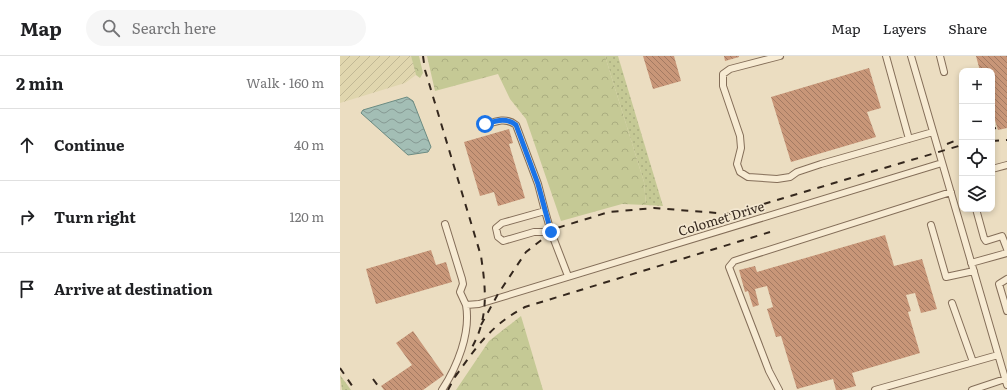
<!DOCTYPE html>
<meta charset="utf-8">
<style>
:root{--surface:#fff;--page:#f6f6f6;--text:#202124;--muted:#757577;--line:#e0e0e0}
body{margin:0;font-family:Literata,serif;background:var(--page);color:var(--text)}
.controls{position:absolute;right:12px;top:12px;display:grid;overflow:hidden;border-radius:8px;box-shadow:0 2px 6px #0003}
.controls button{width:36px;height:36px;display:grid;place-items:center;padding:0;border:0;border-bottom:1px solid var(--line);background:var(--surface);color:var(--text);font:20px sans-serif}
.stop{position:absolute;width:12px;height:12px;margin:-9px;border:3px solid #1a73e8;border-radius:50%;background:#fff}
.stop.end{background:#1a73e8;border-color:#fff;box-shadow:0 1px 4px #0008}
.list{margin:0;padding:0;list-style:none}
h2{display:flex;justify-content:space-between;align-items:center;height:52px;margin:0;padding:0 16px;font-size:17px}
h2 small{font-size:13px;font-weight:400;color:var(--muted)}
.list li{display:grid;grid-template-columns:26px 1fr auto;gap:12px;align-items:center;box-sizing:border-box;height:72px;padding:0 16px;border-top:1px solid var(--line)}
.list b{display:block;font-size:15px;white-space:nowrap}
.list em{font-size:13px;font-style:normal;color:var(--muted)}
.icon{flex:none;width:22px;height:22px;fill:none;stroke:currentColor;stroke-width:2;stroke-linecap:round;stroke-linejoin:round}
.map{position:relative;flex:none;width:667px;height:334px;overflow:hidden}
header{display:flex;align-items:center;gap:24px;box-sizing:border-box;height:56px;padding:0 20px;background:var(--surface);border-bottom:1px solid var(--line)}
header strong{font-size:19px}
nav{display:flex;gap:22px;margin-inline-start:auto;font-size:14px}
.search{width:280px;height:36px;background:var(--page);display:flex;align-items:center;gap:10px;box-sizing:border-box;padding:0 14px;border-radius:22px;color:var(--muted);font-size:15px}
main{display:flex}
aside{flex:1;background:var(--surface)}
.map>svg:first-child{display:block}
</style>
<header>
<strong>Map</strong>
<div class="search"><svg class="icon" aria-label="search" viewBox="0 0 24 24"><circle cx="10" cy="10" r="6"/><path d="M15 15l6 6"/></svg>Search here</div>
<nav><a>Map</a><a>Layers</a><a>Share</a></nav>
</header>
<main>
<aside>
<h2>2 min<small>Walk · 160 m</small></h2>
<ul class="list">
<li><svg class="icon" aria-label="ahead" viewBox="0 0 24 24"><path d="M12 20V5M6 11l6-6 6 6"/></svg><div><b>Continue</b></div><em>40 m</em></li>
<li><svg class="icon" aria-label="right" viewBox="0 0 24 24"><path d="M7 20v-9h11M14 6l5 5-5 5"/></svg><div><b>Turn right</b></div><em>120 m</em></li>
<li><svg class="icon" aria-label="arrive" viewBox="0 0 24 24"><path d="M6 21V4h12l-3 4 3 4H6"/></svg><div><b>Arrive at destination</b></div></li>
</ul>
</aside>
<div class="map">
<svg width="667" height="334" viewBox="0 0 667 334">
<defs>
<pattern id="farmland-furrows" width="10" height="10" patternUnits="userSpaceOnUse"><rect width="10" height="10" fill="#e0d6ae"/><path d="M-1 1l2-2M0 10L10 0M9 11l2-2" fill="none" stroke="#c1b895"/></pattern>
<pattern id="grass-dots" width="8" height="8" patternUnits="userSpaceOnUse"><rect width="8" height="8" fill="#c5c995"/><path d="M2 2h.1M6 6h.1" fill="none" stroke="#aaad80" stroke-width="1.8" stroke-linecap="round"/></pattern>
<pattern id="forest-crowns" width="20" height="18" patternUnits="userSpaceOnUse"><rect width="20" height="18" fill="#c5c995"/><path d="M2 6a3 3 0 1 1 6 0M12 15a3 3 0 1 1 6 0" fill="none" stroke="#aaad80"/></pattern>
<pattern id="water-waves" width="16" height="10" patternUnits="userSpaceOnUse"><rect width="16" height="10" fill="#a3beb5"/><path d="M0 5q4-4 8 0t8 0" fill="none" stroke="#869a93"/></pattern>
<pattern id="building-back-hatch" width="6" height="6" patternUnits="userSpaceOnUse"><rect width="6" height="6" fill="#c89678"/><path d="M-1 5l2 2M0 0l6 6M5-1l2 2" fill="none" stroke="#a37a62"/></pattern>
</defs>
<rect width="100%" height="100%" fill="#ebddc1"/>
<path fill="url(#farmland-furrows)" d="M 0,0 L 71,0 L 76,19 L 65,27 L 0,47 Z"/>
<path fill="url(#grass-dots)" d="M 265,0 L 278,0 L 323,150 L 306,149 L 304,126 Z
M 0,319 L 11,334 L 2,334 Z"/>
<path fill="url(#forest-crowns)" d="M 71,0 L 79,0 L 83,17 L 80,22 L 76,19 Z
M 87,0 L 265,0 L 304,126 L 306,149 L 282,148 L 221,165 L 186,63 L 170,43 L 158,18 L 95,35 Z
M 181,260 L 203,334 L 116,334 L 149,285 Z"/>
<path fill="url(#water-waves)" stroke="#6b8b82" d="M 67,41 L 73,45 L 91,91 L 88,96 L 68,99 L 21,57 L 23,54 Z"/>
<path fill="url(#building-back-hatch)" d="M 303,0 L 334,0 L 341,25 L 313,33 Z
M 384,0 L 399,0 L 399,1 L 385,5 Z
M 636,0 L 667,0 L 667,72 L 658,74 L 652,54 L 652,15 L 640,15 Z
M 529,12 L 541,52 L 527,56 L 536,81 L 451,106 L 431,41 Z
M 169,73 L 173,87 L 169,88 L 185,142 L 158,150 L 154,136 L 140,140 L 124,86 Z
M 545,179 L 554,210 L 582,203 L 597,253 L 581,257 L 575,237 L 566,239 L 571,255 L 568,256 L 580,297 L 512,317 L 516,330 L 501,334 L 496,334 L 493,323 L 457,333 L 441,280 L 436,281 L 427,253 L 433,251 L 427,230 L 415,233 L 419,249 L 413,251 L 408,235 L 405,236 L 399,214 L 415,210 L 417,216 Z
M 91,194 L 96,209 L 106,206 L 112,226 L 36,248 L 26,213 Z
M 73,275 L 104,319 L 83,334 L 44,334 L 41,330 L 72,309 L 56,287 Z"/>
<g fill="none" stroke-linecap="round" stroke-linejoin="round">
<defs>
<path id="minor" d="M 440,0 L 390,13 L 383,18 L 383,30 L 400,80 L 401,92 L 397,108 L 400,116 L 408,121 L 437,123 L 450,121 L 457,116 L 481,108 L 593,76
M 546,0 L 569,83
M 571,0 L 667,329
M 600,0 L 604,16
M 145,69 C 156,65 166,61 176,69 L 198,128 L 205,155
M 652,113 L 667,109
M 636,153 L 644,182 L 646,185 L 662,180 L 667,193
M 105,168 L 122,223 L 123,228 L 120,236 L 126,249
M 591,169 L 606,221 L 634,215
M 211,176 L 205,155 L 162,167 L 156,172 L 158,181 L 163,185 L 194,176 L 211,176 L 228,220
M 631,207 L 667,197
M 667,223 L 659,228 L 667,255
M 612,247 L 633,306
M 102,334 C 117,311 131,277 126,249 L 139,248 L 602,107
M 439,334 L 429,315 L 389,211 L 394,205 L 611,136
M 535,334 L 658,299
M 632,334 L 665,323"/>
</defs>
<use href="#minor" stroke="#846e59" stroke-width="8"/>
<use href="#minor" stroke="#f7ebd3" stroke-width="6"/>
<path stroke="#34271d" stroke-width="2" stroke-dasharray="7 7" stroke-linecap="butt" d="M 83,0 L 85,14 L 141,200 C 146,234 149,262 131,293
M 652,73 L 656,72
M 652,85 L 667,84
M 607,88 L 622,82
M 141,269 L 158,238 L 186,196 L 217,172 L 269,156 L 314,152 L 390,158 L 622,89
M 0,312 L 15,334
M 115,321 C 137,290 151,269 185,251 L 430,176
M 33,323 L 41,334
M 108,334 L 117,317"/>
</g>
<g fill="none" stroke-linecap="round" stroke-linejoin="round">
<path stroke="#1a73e8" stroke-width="5" d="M 145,68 C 156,65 166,61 176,69 L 198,128 L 211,176"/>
</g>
<g text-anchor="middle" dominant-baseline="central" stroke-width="3.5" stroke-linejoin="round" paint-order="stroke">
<g font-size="13" fill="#34271d" stroke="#f3e7d0">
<text transform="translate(381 162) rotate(-17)">Colomet Drive</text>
</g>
</g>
</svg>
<div class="controls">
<button>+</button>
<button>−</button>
<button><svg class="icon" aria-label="locate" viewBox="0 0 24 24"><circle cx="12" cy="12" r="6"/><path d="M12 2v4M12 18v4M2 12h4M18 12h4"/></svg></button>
<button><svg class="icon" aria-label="layers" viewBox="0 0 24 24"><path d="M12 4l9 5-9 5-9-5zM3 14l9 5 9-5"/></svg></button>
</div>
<div class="stop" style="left:145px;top:68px"></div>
<div class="stop end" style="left:211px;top:176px"></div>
</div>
</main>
